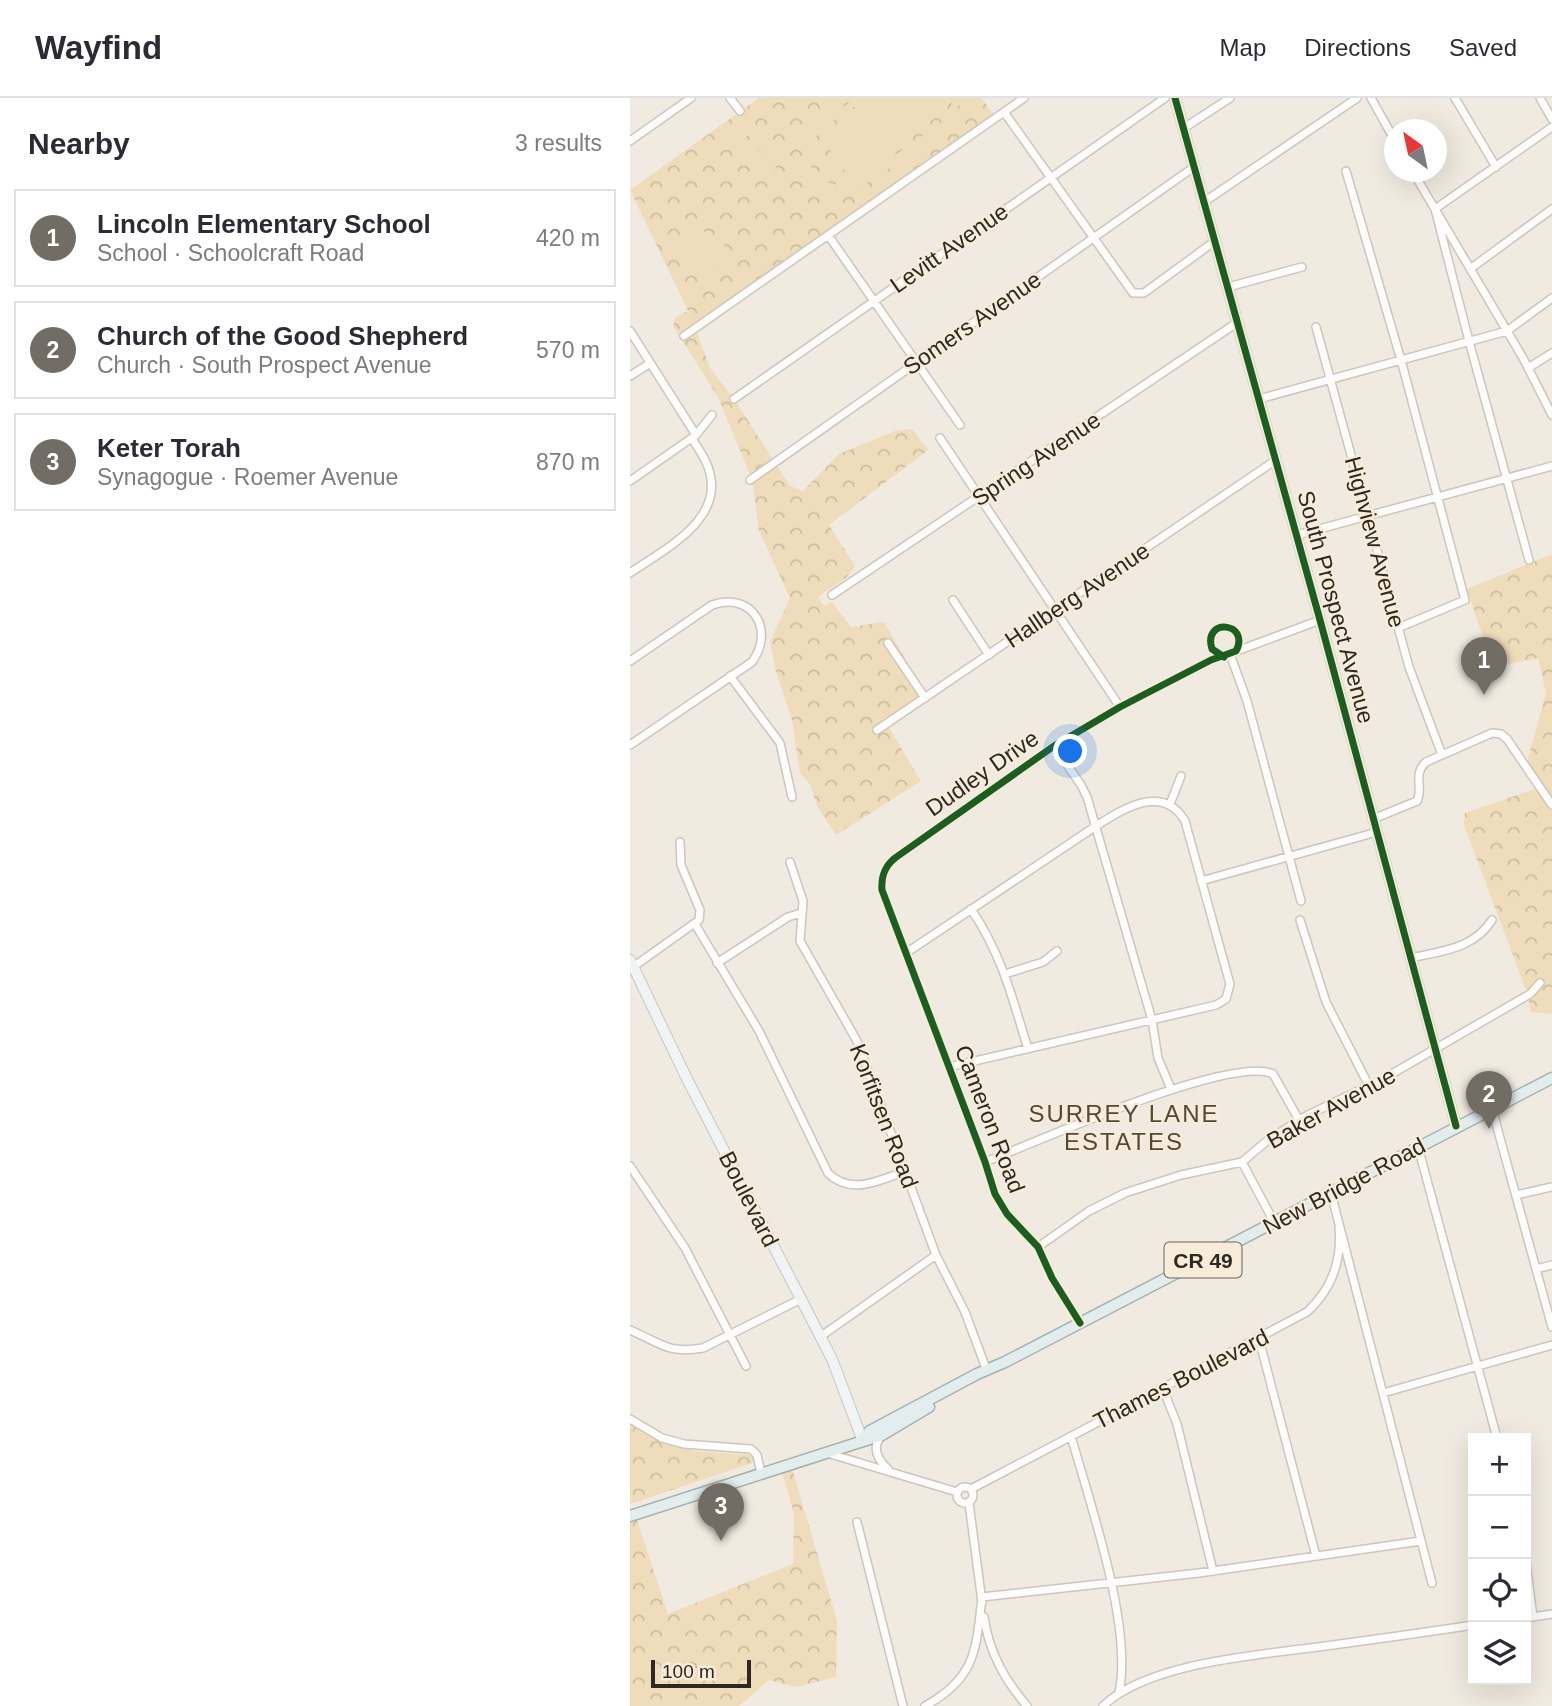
<!DOCTYPE html>
<meta charset="utf-8">
<style>
:root{--surface:#fff;--page:#f7f7f7;--text:#2b2b33;--muted:#7c7c81;--line:#e1e1e2;--accent:#716d64}
body{margin:0;font-family:Helvetica,sans-serif;background:var(--page);color:var(--text)}
.controls{position:absolute;right:21px;bottom:21px;display:grid;overflow:hidden;border-radius:0px;box-shadow:0 7px 28px #0002}
.controls button{width:63px;height:63px;display:grid;place-items:center;padding:0;border:0;border-bottom:2px solid var(--line);background:var(--surface);color:var(--text);font:35px sans-serif}
.compass{position:absolute;left:754px;top:21px;width:63px;height:63px;border-radius:50%;background:var(--surface);box-shadow:0 7px 28px #0002;rotate:327deg}
.scale{position:absolute;left:21px;bottom:18px;width:100px;box-sizing:border-box;padding-left:7px;border:4px solid #2d2922;border-top:0;font-size:19px;line-height:24px;white-space:nowrap;color:#2d2922;-webkit-text-stroke:5px #f7ecd9;paint-order:stroke}
.you{position:absolute;left:441px;top:654px;width:24px;height:24px;margin:-18px;border:5px solid #fff;border-radius:50%;background:#1a73e8;box-shadow:0 0 0 10px #1a73e833}
.badge{display:grid;place-items:center;width:46px;height:46px;border-radius:50%;background:var(--accent);color:#fff;font-size:23px;font-weight:700}
.pin{position:absolute;translate:-50% -58px;filter:drop-shadow(0 2px 4px #0008)}
.pin::after{content:'';position:absolute;top:37px;width:24px;height:21px;background:inherit;clip-path:polygon(0 0,100% 0,50% 100%)}
.list{margin:0;padding:0;list-style:none}
h2{display:flex;justify-content:space-between;align-items:center;height:91px;margin:0;padding:0 28px;font-size:30px}
h2 small{font-size:23px;font-weight:400;color:var(--muted)}
.list li{display:grid;grid-template-columns:46px 1fr auto;gap:21px;align-items:center;box-sizing:border-box;height:98px;margin:0 14px 14px;padding:0 14px;border:2px solid var(--line);border-radius:0px}
.list b{display:block;font-size:26px;white-space:nowrap}
.list p{margin:0;font-size:23px;white-space:nowrap;color:var(--muted)}
.list em{font-size:23px;font-style:normal;color:var(--muted)}
.icon{flex:none;width:38px;height:38px;fill:none;stroke:currentColor;stroke-width:2;stroke-linecap:round;stroke-linejoin:round}
.map{position:relative;flex:none;width:922px;height:1608px;overflow:hidden}
header{display:flex;align-items:center;gap:42px;box-sizing:border-box;height:98px;padding:0 35px;background:var(--surface);border-bottom:2px solid var(--line)}
header strong{font-size:33px}
nav{display:flex;gap:38px;margin-inline-start:auto;font-size:24px}
main{display:flex}
aside{flex:1;background:var(--surface)}
.map>svg:first-child{display:block}
</style>
<header>
<strong>Wayfind</strong>
<nav><a>Map</a><a>Directions</a><a>Saved</a></nav>
</header>
<main>
<aside>
<h2>Nearby<small>3 results</small></h2>
<ul class="list">
<li><span class="badge">1</span><div><b>Lincoln Elementary School</b><p>School · Schoolcraft Road</p></div><em>420 m</em></li>
<li><span class="badge">2</span><div><b>Church of the Good Shepherd</b><p>Church · South Prospect Avenue</p></div><em>570 m</em></li>
<li><span class="badge">3</span><div><b>Keter Torah</b><p>Synagogue · Roemer Avenue</p></div><em>870 m</em></li>
</ul>
</aside>
<div class="map">
<svg width="922" height="1608" viewBox="0 0 922 1608">
<defs>
<pattern id="forest-crowns" width="20" height="18" patternUnits="userSpaceOnUse" patternTransform="scale(1.75)"><rect width="20" height="18" fill="#efdcba"/><path d="M2 6a3 3 0 1 1 6 0M12 15a3 3 0 1 1 6 0" fill="none" stroke="#cdbda0"/></pattern>
</defs>
<rect width="100%" height="100%" fill="#f0eae0"/>
<path fill="url(#forest-crowns)" d="M 129,0 L 351,0 L 368,21 L 66,232 L 80,270 L 104,301 L 160,388 L 173,393 L 209,356 L 265,333 L 282,331 L 298,352 L 199,427 L 225,468 L 217,479 L 188,499 L 194,508 L 202,504 L 221,529 L 254,524 L 296,597 L 255,623 L 291,683 L 206,737 L 187,708 L 181,688 L 170,675 L 162,622 L 146,574 L 140,544 L 160,500 L 129,433 L 122,381 L 88,299 L 43,228 L 45,220 L 55,214 L 59,215 L 0,92 Z
M 922,456 L 922,916 L 901,914 L 897,895 L 834,727 L 835,715 L 908,690 L 896,668 L 916,595 L 908,560 L 879,566 L 852,536 L 837,491 Z
M 0,1321 L 32,1340 L 64,1353 L 120,1357 L 125,1361 L 125,1364 L 0,1406 Z
M 161,1367 L 207,1523 L 206,1579 L 166,1589 L 139,1582 L 109,1608 L 0,1608 L 0,1418 L 5,1416 L 38,1516 L 163,1466 L 164,1416 L 151,1370 Z"/>
<path fill="#efdcba" d="M 226,0 L 238,0 C 223,10 194,25 185,40 C 166,70 197,96 226,84 L 310,26 L 319,16 L 323,0 L 330,0 L 325,19 L 328,24 L 215,100 C 208,91 195,93 186,86 C 179,80 175,72 173,63 C 169,31 205,15 226,0 Z
M 250,0 L 296,0 L 309,17 L 220,80 L 192,41 Z
M 118,25 L 123,34 L 104,47 L 98,38 Z
M 125,38 L 131,47 L 112,59 L 106,50 Z
M 133,50 L 139,58 L 120,71 L 114,62 Z
M 141,62 L 147,71 L 127,83 L 122,74 Z
M 73,133 C 87,136 97,145 98,160 L 67,178 L 48,147 L 63,134 Z"/>
<g fill="none" stroke-linecap="round" stroke-linejoin="round">
<defs>
<path id="street" d="M 100,0 L 110,13
M 741,0 L 764,41
M 825,0 L 866,69
M 910,0 L 922,21
M 374,14 L 503,195 L 514,195 L 585,143
M 554,30 L 600,0
M 0,43 L 61,0
M 716,73 L 771,262 L 835,502 L 768,530
M 783,74 L 893,260 L 922,317
M 574,104 L 727,0
M 198,137 L 330,327
M 840,171 L 922,111
M 598,189 L 672,169
M 686,229 L 779,569 L 812,657
M 0,233 L 66,337
M 54,238 L 394,0
M 898,270 L 922,255
M 0,278 L 19,266
M 104,301 L 535,0
M 629,301 L 877,233 L 922,200
M 310,340 L 490,609
M 120,382 L 564,69
M 0,383 L 66,337 L 82,317
M 667,437 L 922,368
M 899,462 L 839,243 L 805,111 L 922,29
M 0,475 C 36,450 101,419 76,364 C 72,355 66,348 62,340
M 202,497 L 608,224
M 323,502 L 359,557
M 258,545 L 295,600
M 607,553 L 690,522
M 600,556 L 617,603 L 671,803
M 0,563 L 82,507 C 121,493 146,531 122,564 L 0,647
M 100,578 L 150,645 L 162,699
M 247,632 L 646,362
M 424,648 L 451,687 L 457,699 L 522,922 L 528,960 L 541,991
M 540,706 L 551,678
M 743,721 L 787,703 C 794,689 782,677 796,664 L 862,635 L 871,636 L 877,641 L 922,707
M 160,764 L 173,803 L 170,843 L 227,943 L 306,1157 L 335,1214 L 357,1273
M 571,783 L 747,734
M 341,811 C 372,857 382,899 398,951
M 670,822 L 696,904 L 739,988
M 65,826 L 129,933 L 198,1075 C 221,1098 250,1082 276,1073
M 276,855 L 466,728 C 493,711 533,685 555,723 L 600,886 L 596,901 L 586,907 L 319,969
M 781,860 C 811,853 844,851 862,822
M 87,865 L 158,819 L 171,815
M 3,869 L 69,822 L 70,812 L 51,767 L 50,744
M 375,876 L 413,864 L 427,853
M 862,1011 L 922,1229
M 788,1049 L 867,1340
M 355,1064 C 404,1045 602,956 643,976 L 669,1022
M 612,1064 L 644,1124
M 0,1068 L 55,1150 L 116,1268
M 701,1095 L 802,1485
M 886,1097 L 922,1089
M 408,1149 L 459,1113 L 495,1095 L 551,1077 L 612,1064 L 638,1042 L 678,1017 L 753,981 L 900,896 L 910,885
M 906,1171 L 922,1167
M 450,1225 L 422,1180 L 408,1149 L 377,1116 L 365,1096 L 355,1064 L 252,792 C 251,779 254,769 265,760 L 424,648 L 490,609 L 581,562 L 606,553 C 621,524 572,519 582,551 L 594,559
M 0,1232 C 31,1245 36,1256 73,1250 L 171,1201
M 190,1239 L 306,1157
M 629,1241 L 686,1458
M 533,1291 L 547,1326 L 583,1473
M 753,1295 L 922,1247
M 0,1321 L 32,1340 L 54,1346 L 121,1351 L 127,1357 L 131,1375
M 441,1338 C 460,1406 503,1528 489,1595
M 250,1339 C 242,1351 248,1362 258,1371
M 197,1355 L 327,1394
M327 1397a8 8 0 1 1 16 0a8 8 0 1 1-16 0Z
M 341,1391 L 677,1214 C 702,1191 712,1164 709,1130
M 339,1405 L 352,1504
M 227,1424 L 273,1608
M 896,1465 L 903,1519
M 354,1519 C 359,1554 374,1581 397,1608
M 896,1520 L 922,1516
M 295,1608 C 346,1580 346,1552 352,1499 L 569,1475 L 791,1443
M 473,1608 C 518,1565 628,1557 688,1549 C 740,1542 792,1535 843,1527"/>
<path id="secondary" d="M 545,0 L 690,522 L 826,1028
M 0,862 L 58,983 L 202,1261 L 232,1341"/>
<path id="primary" d="M 232,1341 L 240,1333 L 347,1276 L 375,1264 L 922,980
M 0,1418 L 252,1337 L 299,1309"/>
</defs>
<use href="#street" stroke="#cbc6be" stroke-width="10"/>
<use href="#secondary" stroke="#cbc6be" stroke-width="12"/>
<use href="#primary" stroke="#a4b2b0" stroke-width="13"/>
<use href="#street" stroke="#fdfcfa" stroke-width="7"/>
<use href="#secondary" stroke="#f0f4f4" stroke-width="10"/>
<use href="#primary" stroke="#e4eded" stroke-width="10"/>
<defs>
<path id="cycleway" d="M 545,0 L 690,522 L 826,1028
M 450,1225 L 422,1180 L 408,1149 L 377,1116 L 365,1096 L 355,1064 L 252,792 C 251,779 254,769 265,760 L 424,648 L 490,609 L 581,562 L 606,553 C 621,524 572,519 582,551 L 594,559"/>
</defs>
<use href="#cycleway" stroke="#f7ecd9" stroke-width="11"/>
<use href="#cycleway" stroke="#1b5e20" stroke-width="7"/>
</g>
<g text-anchor="middle" dominant-baseline="central" stroke-width="5" stroke-linejoin="round" paint-order="stroke">
<rect fill="#f7ecd9" stroke="#6a6459" stroke-width="2" x="534.5" y="1144.5" width="77" height="35" rx="5"/>
<g font-size="21" font-weight="bold" fill="#2d2922">
<text x="573" y="1162">CR 49</text>
</g>
<g font-size="23" fill="#2d2922" stroke="#f7ecd9">
<text transform="translate(319 150) rotate(-35)">Levitt Avenue</text>
<text transform="translate(342 225) rotate(-35)">Somers Avenue</text>
<text transform="translate(406 361) rotate(-34)">Spring Avenue</text>
<text transform="translate(745 444) rotate(75)">Highview Avenue</text>
<text transform="translate(447 497) rotate(-34)">Hallberg Avenue</text>
<text transform="translate(706 509) rotate(75)">South Prospect Avenue</text>
<text transform="translate(352 675) rotate(-35)">Dudley Drive</text>
<text transform="translate(701 1010) rotate(-29)">Baker Avenue</text>
<text transform="translate(254 1018) rotate(69)">Korfitsen Road</text>
<text transform="translate(360 1021) rotate(69)">Cameron Road</text>
<text transform="translate(714 1088) rotate(-28)">New Bridge Road</text>
<text transform="translate(119 1101) rotate(63)">Boulevard</text>
<text transform="translate(551 1281) rotate(-27)">Thames Boulevard</text>
</g>
<g font-size="24" letter-spacing="2" fill="#524939" stroke="#f7ecd9">
<text x="494" y="1015">SURREY LANE<tspan x="494" dy="28">ESTATES</tspan></text>
</g>
</g>
</svg>
<div class="controls">
<button>+</button>
<button>−</button>
<button><svg class="icon" aria-label="locate" viewBox="0 0 24 24"><circle cx="12" cy="12" r="6"/><path d="M12 2v4M12 18v4M2 12h4M18 12h4"/></svg></button>
<button><svg class="icon" aria-label="layers" viewBox="0 0 24 24"><path d="M12 4l9 5-9 5-9-5zM3 14l9 5 9-5"/></svg></button>
</div>
<svg class="compass" viewBox="-18 -18 36 36"><path d="M0-13l5 13h-10z" fill="#e53935"/><path d="M0 13l5-13h-10z" fill="#7c7c81"/></svg>
<div class="scale">100 m</div>
<div class="you"></div>
<div class="pin badge" style="left:854px;top:597px">1</div>
<div class="pin badge" style="left:859px;top:1031px">2</div>
<div class="pin badge" style="left:91px;top:1443px">3</div>
</div>
</main>
